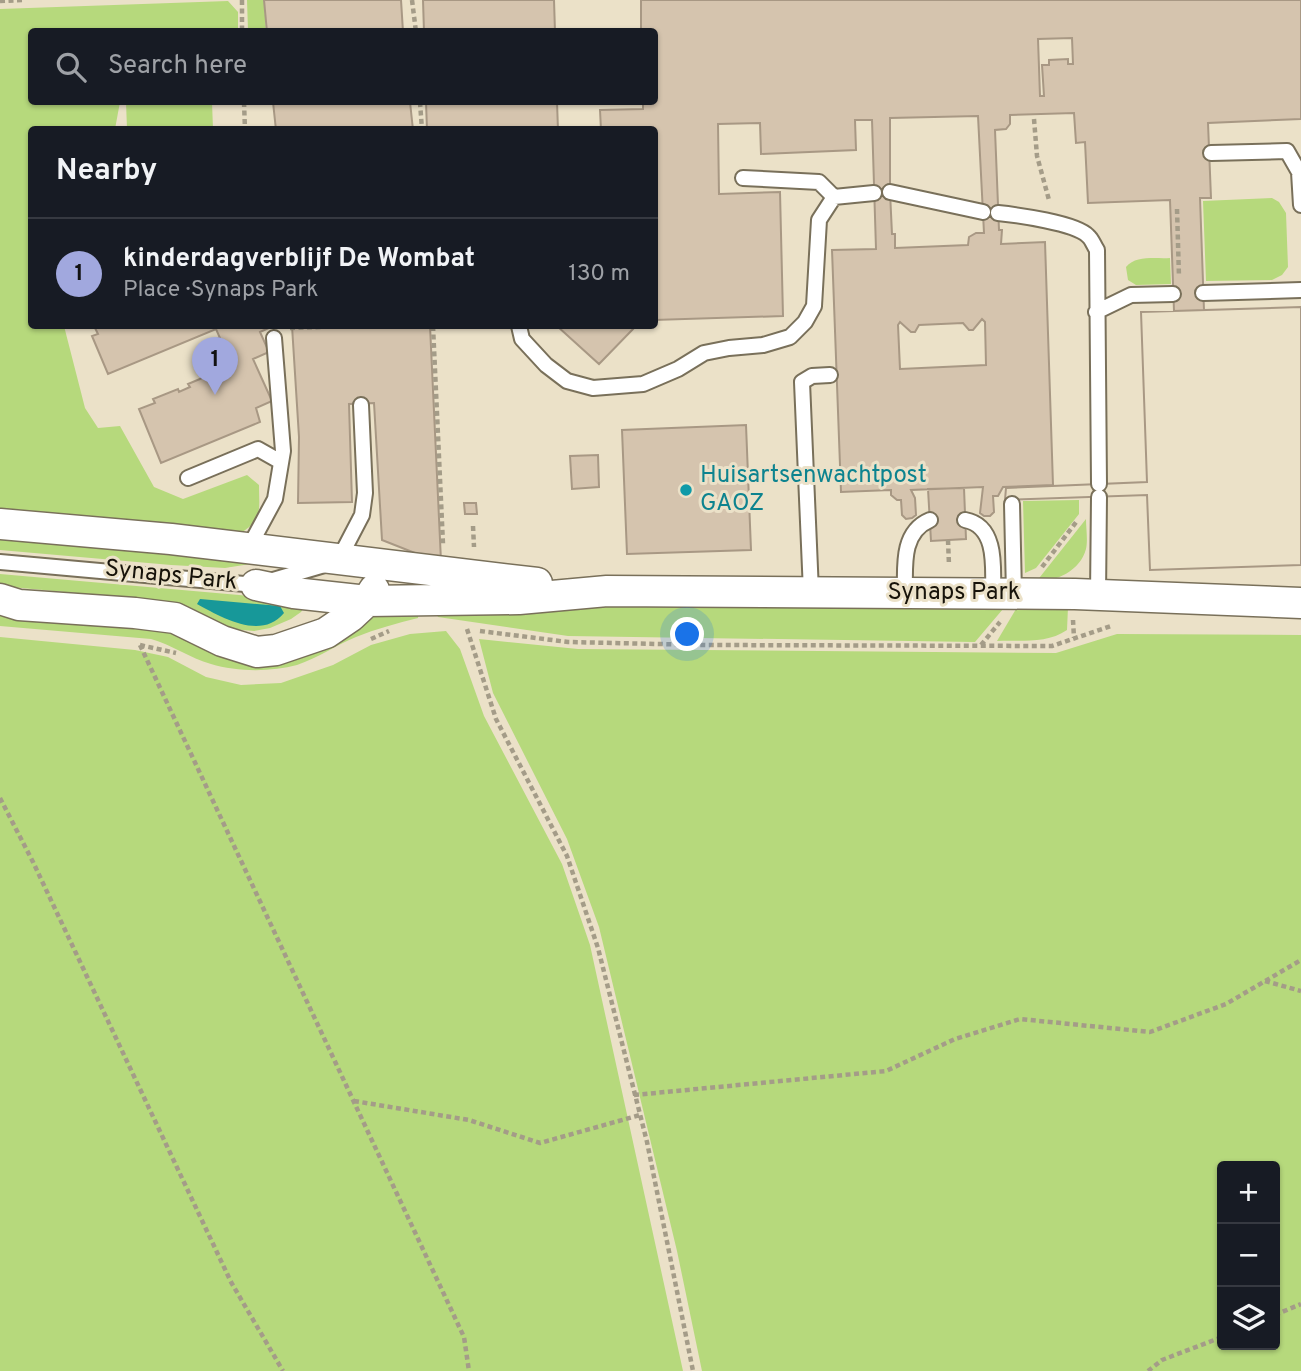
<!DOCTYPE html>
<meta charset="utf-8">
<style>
:root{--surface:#171b24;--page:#20242c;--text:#f1f3f6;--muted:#9ea1a6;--line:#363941;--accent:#a1a8de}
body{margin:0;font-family:Overpass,sans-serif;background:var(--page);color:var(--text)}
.controls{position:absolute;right:21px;bottom:21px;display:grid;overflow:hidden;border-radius:7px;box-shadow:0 2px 5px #0004}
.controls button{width:63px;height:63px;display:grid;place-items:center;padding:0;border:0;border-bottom:2px solid var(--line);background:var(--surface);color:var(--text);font:35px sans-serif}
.you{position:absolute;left:688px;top:635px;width:24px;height:24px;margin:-18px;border:5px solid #fff;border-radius:50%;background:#1a73e8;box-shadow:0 0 0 10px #1a73e833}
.badge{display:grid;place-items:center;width:46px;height:46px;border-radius:50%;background:var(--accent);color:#111;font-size:23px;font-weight:700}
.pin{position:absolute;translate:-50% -58px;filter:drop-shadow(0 2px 4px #0008)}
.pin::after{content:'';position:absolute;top:37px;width:24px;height:21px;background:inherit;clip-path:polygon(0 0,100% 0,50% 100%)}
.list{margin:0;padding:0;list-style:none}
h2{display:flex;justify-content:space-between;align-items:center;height:91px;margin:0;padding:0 28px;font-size:30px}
h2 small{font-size:23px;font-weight:400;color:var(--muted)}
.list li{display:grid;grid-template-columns:46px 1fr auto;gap:21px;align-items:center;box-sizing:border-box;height:112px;padding:0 28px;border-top:2px solid var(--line)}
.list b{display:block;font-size:26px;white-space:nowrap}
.list p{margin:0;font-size:23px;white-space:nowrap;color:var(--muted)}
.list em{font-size:23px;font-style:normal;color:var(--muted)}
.icon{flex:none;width:38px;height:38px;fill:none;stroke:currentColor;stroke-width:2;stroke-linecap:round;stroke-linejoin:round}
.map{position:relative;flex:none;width:1301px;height:1371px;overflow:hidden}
.search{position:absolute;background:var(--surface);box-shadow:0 2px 5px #0004;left:28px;top:28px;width:630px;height:77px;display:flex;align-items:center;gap:18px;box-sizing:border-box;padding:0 24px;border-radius:7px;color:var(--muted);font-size:26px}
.panel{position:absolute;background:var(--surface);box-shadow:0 2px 5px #0004;left:28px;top:126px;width:630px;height:203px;border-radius:7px}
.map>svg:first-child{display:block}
</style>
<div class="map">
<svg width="1301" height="1371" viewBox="0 0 1301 1371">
<rect width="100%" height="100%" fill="#ebe1c8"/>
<path fill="#b6d97c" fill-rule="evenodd" d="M 247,0 L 264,0 L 266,31 L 248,31 Z
M 228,1 L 238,12 L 238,31 L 32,32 L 32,102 L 120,102 L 115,129 L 32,130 L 32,326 L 64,326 L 85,408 L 98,428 L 120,426 L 154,487 L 183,499 L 247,475 L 259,485 C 259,509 263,519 242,532 L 0,511 L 0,9 Z
M 126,102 L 212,102 L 213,129 L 127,129 Z
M 1272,198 L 1279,202 L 1286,213 L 1288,267 L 1282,275 L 1272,280 L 1206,281 L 1203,201 Z
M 1170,258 L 1171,284 L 1136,285 L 1128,280 L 1126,267 C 1136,255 1155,259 1170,258 Z
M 1079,500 L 1079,514 L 1036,568 L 1025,573 L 1023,501 Z
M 1086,519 C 1086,528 1088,540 1086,549 C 1080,571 1057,581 1036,582 Z
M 0,536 L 250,559 L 250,564 L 225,568 L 171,565 L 0,550 Z
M 0,574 L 273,598 L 308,602 L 301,612 L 291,619 L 270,628 L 254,631 L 231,629 L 178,606 L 141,599 L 0,586 Z
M 562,605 L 1003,609 L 975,642 L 568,636 L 438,617 L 434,607 Z
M 1068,607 L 1067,630 C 1047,644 1021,640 997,641 L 1016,609 Z
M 419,608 L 418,618 C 397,623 376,629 356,637 C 336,645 318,658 297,665 C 271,672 237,672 211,664 C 190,658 172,645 151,639 L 0,626 L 0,609 L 169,630 L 210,650 L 364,616 Z
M 446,631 L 460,649 L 484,716 L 562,864 L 590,945 L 683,1371 L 0,1371 L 0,637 L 135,650 L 168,657 L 206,677 L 241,685 L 281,683 L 333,665 L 371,645 L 410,634 Z
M 1117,634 L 1301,635 L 1301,1371 L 702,1371 L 677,1251 L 599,927 L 567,839 L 493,693 L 479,639 L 578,649 L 1056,653 ZM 1222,1166 L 1275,1166 L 1275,1345 L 1222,1345 Z"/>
<path fill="#179899" d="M 200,599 L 280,606 L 284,613 C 261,641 221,617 197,604 Z"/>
<path fill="#d5c4ae" stroke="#a89884" stroke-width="2" fill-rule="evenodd" d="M 264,0 L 401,0 L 403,32 L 267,32 Z
M 423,0 L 554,0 L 555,32 L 424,32 Z
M 641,0 L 1301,0 L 1301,119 L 1208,123 L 1211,198 L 1200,198 L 1204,310 L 1301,307 L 1301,565 L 1150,570 L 1147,495 L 1005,500 L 1006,488 L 1147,482 L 1141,312 L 1174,311 L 1170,200 L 1088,203 L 1085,142 L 1076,143 L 1074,113 L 1010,115 L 1010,124 L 1006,129 L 995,130 L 999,230 L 1002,230 L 1001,244 L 1045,242 L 1053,485 L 1003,487 L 998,496 L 993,496 L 994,512 L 990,516 L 984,516 L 980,513 L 983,487 L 911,490 L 915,498 L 916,515 L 912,518 L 906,519 L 902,515 L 901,500 L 897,500 L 891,495 L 891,490 L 841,492 L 832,250 L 876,249 L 872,120 L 855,120 L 856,150 L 761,154 L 760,123 L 718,124 L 719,194 L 780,192 L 783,316 L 654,320 L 654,130 L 601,130 L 600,110 L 643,109 L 643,102 L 654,102 L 654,32 L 641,32 ZM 1072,38 L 1073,64 L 1068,64 L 1068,59 L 1049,60 L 1049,65 L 1042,65 L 1044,96 L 1040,96 L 1038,39 ZM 978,116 L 984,233 L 976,233 L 969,237 L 968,245 L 895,248 L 895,234 L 892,234 L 890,192 L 890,118 ZM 982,319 L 985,322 L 986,365 L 900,369 L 898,325 L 900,322 L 911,332 L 915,332 L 919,325 L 963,323 L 969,330 L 973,330 Z
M 273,102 L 410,102 L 413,130 L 276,130 Z
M 426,102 L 557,102 L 558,130 L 427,130 Z
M 1301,307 L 1301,565 L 1150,570 L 1147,495 L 1005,500 L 1006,488 L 1147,482 L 1141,312 Z
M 94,326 L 273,326 L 260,332 L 269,352 L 253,359 L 272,401 L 256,408 L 260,422 L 161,463 L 139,409 L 155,403 L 153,399 L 178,389 L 179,392 L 190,387 L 188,384 L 214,373 L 216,377 L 229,372 L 216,339 L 220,338 L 216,329 L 108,374 L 92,336 L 98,334 Z
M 292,326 L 430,326 L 441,561 L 430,559 L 382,540 L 374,403 L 349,404 L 352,502 L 298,503 L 299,437 Z
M 557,326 L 636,326 L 599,364 Z
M 746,425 L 751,550 L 627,554 L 622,430 Z
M 598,455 L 599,487 L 572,489 L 570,456 Z
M 964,488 L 966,539 L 931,541 L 928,489 Z
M 464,503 L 476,503 L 477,514 L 465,514 Z"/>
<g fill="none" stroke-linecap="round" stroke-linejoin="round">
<defs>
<path id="service" d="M 1211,153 L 1287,151 L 1299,172 L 1301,205
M 743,178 L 819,182 L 834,197
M 890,192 L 983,212
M 998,213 C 1017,215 1076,223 1088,236 C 1092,239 1094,246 1097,250 L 1099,484
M 1203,293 L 1301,290
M 1096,312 L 1131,295 L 1173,294
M 519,326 L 522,339 L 546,365 L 567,381 L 593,388 L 643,384 L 678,369 L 704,353 L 729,348 L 763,345 L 790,337 L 805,322 L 814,306 L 819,220 L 834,197 L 874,193
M 188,478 L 258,449 L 281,462
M 1012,504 L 1014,594
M 965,520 C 998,526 993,569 993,594
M 248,549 L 275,499 L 283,451 L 274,338
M 0,562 L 256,585 L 338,561 L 362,515 L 365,493 L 361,405
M 811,592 L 802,382 L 812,376 L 830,375
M 905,593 C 905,567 901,532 930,520
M 1098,595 L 1099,497"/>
<path id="minor" d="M 0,524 L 171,539 L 537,583
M 256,585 L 294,593 L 367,601 L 519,599 L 607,591 L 1075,594 L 1301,603
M 0,599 L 19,605 L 135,613 L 175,618 L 222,641 L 257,652 L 276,650 L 326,633 L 351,616 L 367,601 L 374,590"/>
</defs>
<use href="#service" stroke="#79705a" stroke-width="18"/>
<use href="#minor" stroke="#79705a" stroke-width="33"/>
<path stroke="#a49c88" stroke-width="4.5" stroke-dasharray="5 3.5" stroke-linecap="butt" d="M 242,0 L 242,32
M 412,0 L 416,32
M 0,1 L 24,0
M 244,102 L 245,130
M 420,102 L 422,130
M 1034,119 L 1037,156 L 1049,200
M 1177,209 L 1179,277
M 433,326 L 443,544
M 290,328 L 324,327
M 473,526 L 474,547
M 948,540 L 949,565
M 1042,567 L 1077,521
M 1073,620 L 1074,638
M 467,629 L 496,719 L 567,856 L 598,948 L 647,1142 L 693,1371
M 480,631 L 568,642 L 706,645 L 1052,646 L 1111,626
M 371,639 L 389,631
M 140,645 L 176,653
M 140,645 L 464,1337 L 469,1371
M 981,645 L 1000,622
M 0,798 L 33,862 L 231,1282 L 283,1371
M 1265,981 L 1301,991
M 634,1095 L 886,1071 L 955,1039 L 1020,1019 L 1150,1032 L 1226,1004 L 1301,960
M 354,1101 L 469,1120 L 540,1143 L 640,1115
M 1275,1315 L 1301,1304
M 1148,1371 L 1162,1360 L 1222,1337"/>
<use href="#service" stroke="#fff" stroke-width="14"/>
<use href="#minor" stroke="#fff" stroke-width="30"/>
</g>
<circle fill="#0f9aa8" stroke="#ebe1c8" stroke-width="2.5" cx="686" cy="490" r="7"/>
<g text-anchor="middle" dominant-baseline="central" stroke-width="6" stroke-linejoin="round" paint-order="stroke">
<g font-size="24" fill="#0d838f" stroke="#ebe1c8" text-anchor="start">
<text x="700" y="476">Huisartsenwachtpost<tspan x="700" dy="28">GAOZ</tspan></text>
</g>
<g font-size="24" fill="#17130a" stroke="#ebe1c8">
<text transform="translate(171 576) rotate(6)">Synaps Park</text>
<text x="954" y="593">Synaps Park</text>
</g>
</g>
</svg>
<div class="controls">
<button>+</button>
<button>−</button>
<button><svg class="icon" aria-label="layers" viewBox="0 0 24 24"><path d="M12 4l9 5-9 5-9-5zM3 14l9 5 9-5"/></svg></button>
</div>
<div class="you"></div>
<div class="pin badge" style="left:215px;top:395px">1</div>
<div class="search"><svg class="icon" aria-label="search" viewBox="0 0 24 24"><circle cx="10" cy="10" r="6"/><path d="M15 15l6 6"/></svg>Search here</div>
<section class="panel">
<h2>Nearby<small></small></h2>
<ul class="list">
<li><span class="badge">1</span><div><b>kinderdagverblijf De Wombat</b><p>Place · Synaps Park</p></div><em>130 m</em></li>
</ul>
</section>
</div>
